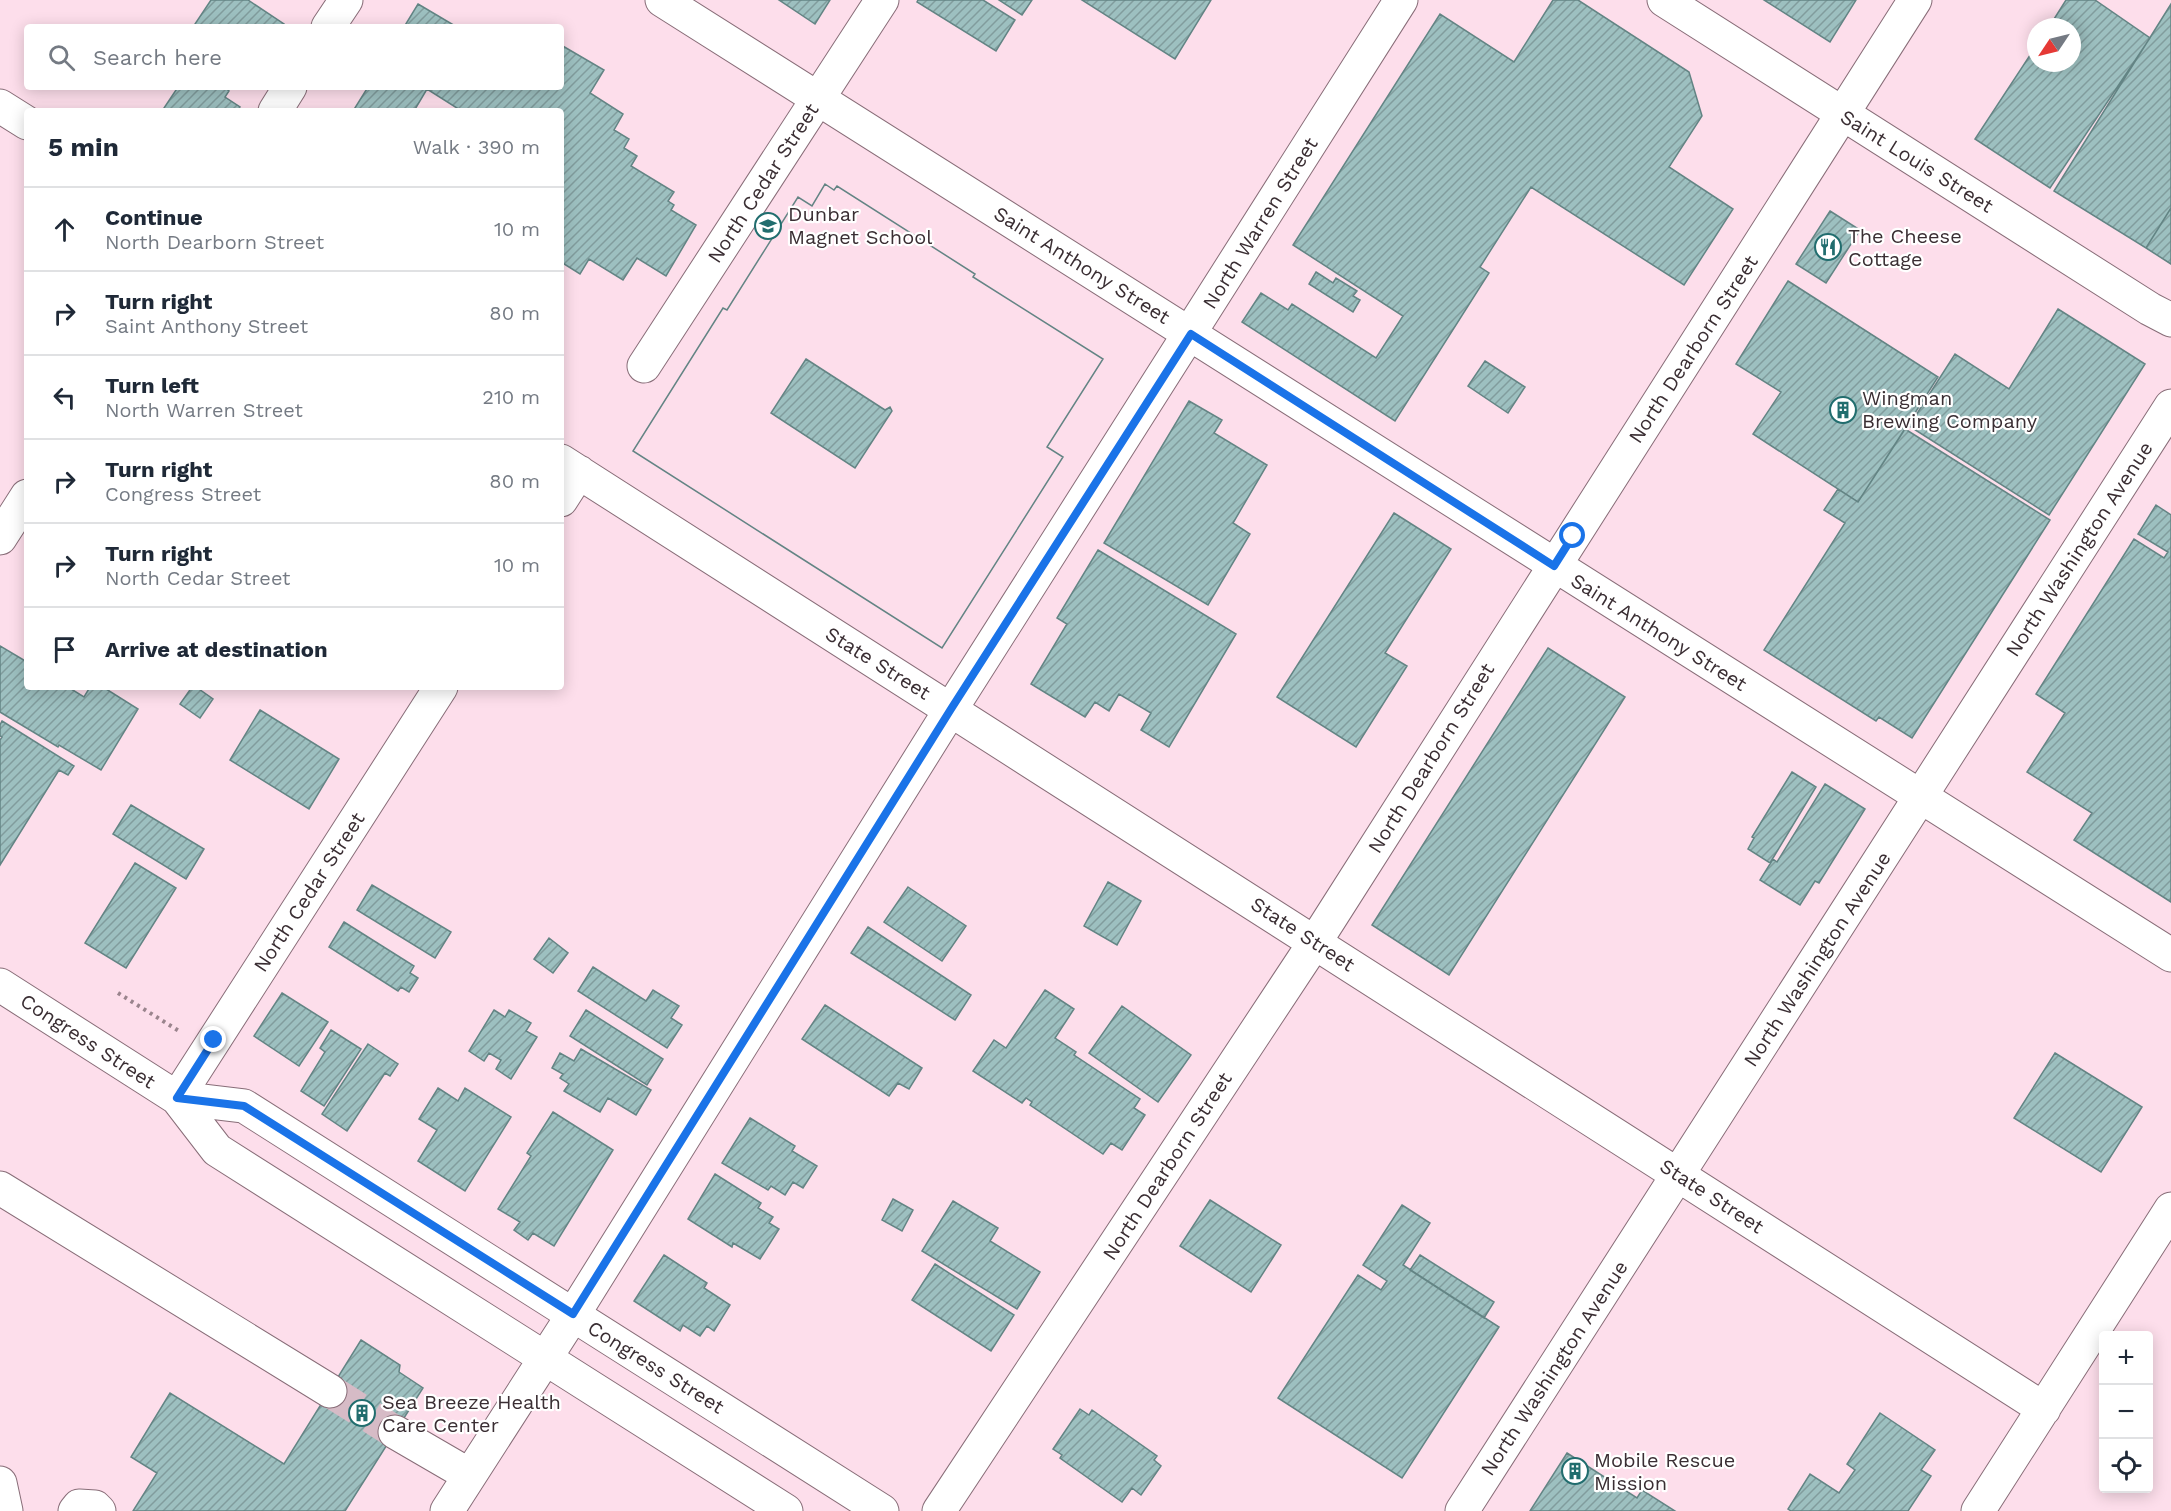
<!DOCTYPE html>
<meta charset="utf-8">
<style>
:root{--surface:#fff;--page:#f2f2f3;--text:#1f2937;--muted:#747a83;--line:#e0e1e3}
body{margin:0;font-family:"Work Sans",sans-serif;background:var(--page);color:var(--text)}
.controls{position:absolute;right:18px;bottom:18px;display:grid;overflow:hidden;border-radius:6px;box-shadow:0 3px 15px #0003}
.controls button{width:54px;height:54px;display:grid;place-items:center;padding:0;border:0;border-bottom:2px solid var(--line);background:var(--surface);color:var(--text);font:30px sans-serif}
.compass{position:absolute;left:2027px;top:18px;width:54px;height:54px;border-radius:50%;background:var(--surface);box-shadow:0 3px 15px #0003;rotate:235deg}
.stop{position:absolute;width:18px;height:18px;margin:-14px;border:4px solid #1a73e8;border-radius:50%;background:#fff}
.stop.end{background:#1a73e8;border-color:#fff;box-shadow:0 2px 6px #0008}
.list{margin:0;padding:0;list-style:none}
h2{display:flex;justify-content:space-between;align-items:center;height:78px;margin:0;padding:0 24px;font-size:26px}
h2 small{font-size:20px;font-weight:400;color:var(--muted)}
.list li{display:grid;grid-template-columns:39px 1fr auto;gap:18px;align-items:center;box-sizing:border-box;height:84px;padding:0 24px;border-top:2px solid var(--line)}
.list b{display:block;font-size:22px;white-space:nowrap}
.list p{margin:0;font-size:20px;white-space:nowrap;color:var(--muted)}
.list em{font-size:20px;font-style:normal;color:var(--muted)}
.icon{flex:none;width:33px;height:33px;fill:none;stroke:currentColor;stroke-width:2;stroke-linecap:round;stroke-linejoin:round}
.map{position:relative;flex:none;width:2171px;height:1511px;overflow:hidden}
.search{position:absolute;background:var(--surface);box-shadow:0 3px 15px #0003;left:24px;top:24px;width:540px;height:66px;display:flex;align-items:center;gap:15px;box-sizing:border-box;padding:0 21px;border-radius:6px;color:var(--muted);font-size:22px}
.panel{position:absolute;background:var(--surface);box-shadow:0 3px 15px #0003;left:24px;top:108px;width:540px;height:582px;border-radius:6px}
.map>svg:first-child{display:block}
</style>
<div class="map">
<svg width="2171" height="1511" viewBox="0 0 2171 1511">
<defs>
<pattern id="building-hatch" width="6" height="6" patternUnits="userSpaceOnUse" patternTransform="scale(1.5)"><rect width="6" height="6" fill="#9dc0c0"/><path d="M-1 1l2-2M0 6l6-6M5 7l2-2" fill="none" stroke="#819c9d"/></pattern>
</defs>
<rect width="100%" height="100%" fill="#fddeeb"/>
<path fill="url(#building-hatch)" stroke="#638484" stroke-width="1.5" fill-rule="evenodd" d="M 211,0 L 248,0 L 284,24 L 282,27 L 193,27 Z
M 779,0 L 830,0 L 815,24 Z
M 918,0 L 983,0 L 1015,20 L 996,51 L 917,2 Z
M 999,0 L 1032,0 L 1022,15 Z
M 1082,0 L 1211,0 L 1175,59 Z
M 1553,0 L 1578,0 L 1689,72 L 1702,116 L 1669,167 L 1733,209 L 1684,285 L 1531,187 L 1480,267 L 1489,273 L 1395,421 L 1242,322 L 1261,293 L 1288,310 L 1292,304 L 1376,358 L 1403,316 L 1293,245 L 1440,14 L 1514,62 Z
M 1764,0 L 1856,0 L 1830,42 Z
M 2066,0 L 2095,0 L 2150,38 L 2050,188 L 1975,139 L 2036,46 L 2036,63 L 2072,63 L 2072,27 L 2049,27 Z
M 418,4 L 457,27 L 404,27 Z
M 2171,4 L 2171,208 L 2146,248 L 2054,191 Z
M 561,45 L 604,70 L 590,93 L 623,114 L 614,130 L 629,139 L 624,148 L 637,156 L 631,166 L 674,192 L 668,201 L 674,205 L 671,210 L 696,225 L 666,276 L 637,258 L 623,280 L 589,259 L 580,274 L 561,262 L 561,111 L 455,111 L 457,108 L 427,89 L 414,111 L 353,111 L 368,87 L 561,87 Z
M 178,87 L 224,87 L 229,91 L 225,97 L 240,107 L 237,111 L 162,111 Z
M 825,184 L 834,190 L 837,186 L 975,274 L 973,277 L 1103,359 L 1047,447 L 1063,457 L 942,648 L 633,451 L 723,308 L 727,310 L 798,197 L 812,206 ZM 806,359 L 885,410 L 890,407 L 892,411 L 855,468 L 771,413 Z
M 825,184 L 834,190 L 837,186 L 975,274 L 973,277 L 1103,359 L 1047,447 L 1063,457 L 942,648 L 633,451 L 723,308 L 727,310 L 798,197 L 812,206 Z
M 2171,208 L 2171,264 L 2146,248 Z
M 1830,211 L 1860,230 L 1826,283 L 1796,264 Z
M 1316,272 L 1333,283 L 1336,278 L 1357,291 L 1353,296 L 1360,300 L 1353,312 L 1309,284 Z
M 1788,281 L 1938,377 L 1858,502 L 1753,434 L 1781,392 L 1736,364 Z
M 2058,309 L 2145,364 L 2049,515 L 1909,426 L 1955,354 L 2009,389 Z
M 1485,361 L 1525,387 L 1508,413 L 1468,386 Z
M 1189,401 L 1222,420 L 1214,433 L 1267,465 L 1233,523 L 1250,534 L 1208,605 L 1104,543 Z
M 1905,429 L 2050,520 L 1912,738 L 1879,717 L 1876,721 L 1764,650 L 1845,523 L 1824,510 L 1838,489 L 1858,502 Z
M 2156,505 L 2171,515 L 2171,902 L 2074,840 L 2092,813 L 2027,772 L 2065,713 L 2036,694 L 2134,539 L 2164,558 L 2168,552 L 2138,534 Z
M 1394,513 L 1451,549 L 1385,653 L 1407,666 L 1356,747 L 1277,697 Z
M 1098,550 L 1236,634 L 1169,747 L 1141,730 L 1151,713 L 1119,694 L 1109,711 L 1095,702 L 1085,717 L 1031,684 L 1067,624 L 1057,618 Z
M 0,646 L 27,662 L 27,687 L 68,687 L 84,697 L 90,687 L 103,687 L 138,709 L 101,770 L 59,745 L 58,747 L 0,712 Z
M 1548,648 L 1625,697 L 1449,975 L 1372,925 Z
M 192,687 L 196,687 L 213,699 L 200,718 L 180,704 Z
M 260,710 L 339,759 L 309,809 L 230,760 Z
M 2,721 L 74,766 L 68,775 L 59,770 L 0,865 L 0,740 L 2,737 L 0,736 L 0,725 Z
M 1792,772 L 1816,787 L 1770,863 L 1748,849 L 1754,838 L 1752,837 Z
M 1825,784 L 1865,809 L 1819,883 L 1815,881 L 1800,905 L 1760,880 L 1773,859 L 1777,862 Z
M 131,805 L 204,849 L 186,879 L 113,834 Z
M 135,863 L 176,888 L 126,968 L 85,943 Z
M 1108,882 L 1141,901 L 1117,945 L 1084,926 Z
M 372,885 L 451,932 L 435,958 L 357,910 Z
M 908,887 L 966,926 L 942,961 L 884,922 Z
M 344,922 L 414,966 L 410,973 L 418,978 L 409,992 L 401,987 L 398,991 L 329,947 Z
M 868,927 L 971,995 L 955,1020 L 851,953 Z
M 549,938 L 568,953 L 553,973 L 534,959 Z
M 593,967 L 646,1001 L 653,990 L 679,1006 L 671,1018 L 682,1025 L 667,1048 L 578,991 Z
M 1045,990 L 1074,1009 L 1055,1038 L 1076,1052 L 1074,1055 L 1140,1099 L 1134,1108 L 1145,1115 L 1122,1150 L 1111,1143 L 1103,1154 L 1030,1105 L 1032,1102 L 1026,1098 L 1022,1103 L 973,1071 L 994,1040 L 1006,1048 Z
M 282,993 L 328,1022 L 299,1066 L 254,1036 Z
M 825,1005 L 922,1068 L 909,1089 L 898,1083 L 889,1096 L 802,1039 Z
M 1122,1006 L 1191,1055 L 1158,1102 L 1089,1053 Z
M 494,1010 L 505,1017 L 509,1010 L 531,1023 L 526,1031 L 537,1037 L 511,1079 L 496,1069 L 501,1060 L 489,1053 L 484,1061 L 469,1051 Z
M 586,1010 L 663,1059 L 647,1085 L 570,1036 Z
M 331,1030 L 361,1049 L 324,1106 L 301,1091 L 325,1052 L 320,1048 Z
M 368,1044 L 398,1064 L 390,1076 L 385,1073 L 347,1131 L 322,1114 Z
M 581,1049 L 651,1090 L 636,1115 L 608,1098 L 600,1112 L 564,1091 L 569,1084 L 560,1078 L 563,1074 L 552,1068 L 560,1053 L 574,1061 Z
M 2055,1053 L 2142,1107 L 2101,1172 L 2014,1118 Z
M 438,1088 L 458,1101 L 465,1088 L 511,1117 L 465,1191 L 418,1161 L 437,1130 L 419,1119 Z
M 553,1112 L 613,1150 L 554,1246 L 533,1233 L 528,1240 L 514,1230 L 520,1222 L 498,1209 L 531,1156 L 527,1153 Z
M 750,1118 L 795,1146 L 792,1151 L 817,1166 L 803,1188 L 793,1182 L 785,1195 L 771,1186 L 768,1190 L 722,1163 Z
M 715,1174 L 761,1203 L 758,1208 L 773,1217 L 769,1223 L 779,1229 L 760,1259 L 733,1243 L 732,1247 L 688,1219 Z
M 893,1199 L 913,1210 L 902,1231 L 882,1220 Z
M 1210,1200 L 1281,1245 L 1251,1292 L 1180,1246 Z
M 953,1201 L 998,1228 L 990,1241 L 1040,1272 L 1017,1309 L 922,1251 Z
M 1402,1205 L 1430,1223 L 1403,1265 L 1499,1327 L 1402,1478 L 1278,1398 L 1358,1275 L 1381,1290 L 1387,1281 L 1363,1265 Z
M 664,1255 L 707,1283 L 704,1288 L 730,1305 L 714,1331 L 707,1326 L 700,1336 L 683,1325 L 680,1331 L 634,1301 Z
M 1420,1255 L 1494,1302 L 1484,1318 L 1410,1270 Z
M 935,1264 L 1014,1315 L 991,1351 L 912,1300 Z
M 361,1340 L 400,1365 L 399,1372 L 423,1388 L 345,1511 L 133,1511 L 157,1473 L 131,1457 L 170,1393 L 284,1464 Z
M 1080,1409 L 1089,1415 L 1092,1410 L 1157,1456 L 1154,1460 L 1161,1466 L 1141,1495 L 1132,1488 L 1122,1502 L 1060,1458 L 1062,1455 L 1053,1449 Z
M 1880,1413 L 1935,1450 L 1921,1470 L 1931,1476 L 1908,1511 L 1791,1511 L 1788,1509 L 1810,1474 L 1839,1493 L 1855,1470 L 1847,1464 Z
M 1567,1453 L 1637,1498 L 1642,1490 L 1675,1511 L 1530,1511 Z"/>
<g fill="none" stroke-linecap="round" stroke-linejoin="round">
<path stroke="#d6bbc6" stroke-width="33" stroke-dasharray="33 16" stroke-linecap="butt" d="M 330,1391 L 395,1432"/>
<defs>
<path id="minor" d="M 662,0 L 2171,955
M 1664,0 L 2150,309 L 2171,320
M 328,27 L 346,0
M 0,106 L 27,123
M 275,111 L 290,87
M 644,366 L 882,0
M 561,461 L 2044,1409
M 561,500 L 579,472
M 0,538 L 27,496
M 0,985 L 177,1098 L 217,1150 L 786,1511
M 177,1098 L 244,1106 L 882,1511
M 177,1098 L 441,687
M 0,1188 L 330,1391
M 395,1432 L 469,1475
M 0,1483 L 6,1511
M 75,1511 L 79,1506 L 95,1507 L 99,1511
M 447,1511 L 573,1315 L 951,709 L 1401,0
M 939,1511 L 1315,942 L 1915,0
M 1462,1511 L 2171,406
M 1978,1511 L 2171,1209"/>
</defs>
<use href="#minor" stroke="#886d78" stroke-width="35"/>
<path stroke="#9a848d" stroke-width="4" stroke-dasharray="3 4.5" stroke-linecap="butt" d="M 118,993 L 179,1031"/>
<use href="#minor" stroke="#fff" stroke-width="33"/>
</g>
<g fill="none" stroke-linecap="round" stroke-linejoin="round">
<path stroke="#1a73e8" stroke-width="8" d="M 214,1040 L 177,1098 L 244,1106 L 573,1314 L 951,709 L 1191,334 L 1554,566 L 1573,536"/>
</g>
<defs>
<symbol id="school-ring" viewBox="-11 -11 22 22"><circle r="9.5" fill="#fff" stroke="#216d6e" stroke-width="1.5"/><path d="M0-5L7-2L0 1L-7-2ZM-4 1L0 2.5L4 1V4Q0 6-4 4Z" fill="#216d6e"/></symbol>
<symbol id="restaurant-ring" viewBox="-11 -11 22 22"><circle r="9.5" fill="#fff" stroke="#216d6e" stroke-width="1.5"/><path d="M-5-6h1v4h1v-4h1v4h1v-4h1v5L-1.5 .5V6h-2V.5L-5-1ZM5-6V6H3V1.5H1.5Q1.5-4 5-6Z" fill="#216d6e"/></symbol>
<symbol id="building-ring" viewBox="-11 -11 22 22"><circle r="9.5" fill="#fff" stroke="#216d6e" stroke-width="1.5"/><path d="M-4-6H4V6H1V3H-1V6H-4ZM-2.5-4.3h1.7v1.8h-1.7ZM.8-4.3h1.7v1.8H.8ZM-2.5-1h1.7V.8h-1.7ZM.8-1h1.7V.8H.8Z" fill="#216d6e"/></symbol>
</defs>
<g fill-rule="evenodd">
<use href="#school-ring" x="753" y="211" width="30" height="30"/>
<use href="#restaurant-ring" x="1813" y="232" width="30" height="30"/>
<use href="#building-ring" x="1828" y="395" width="30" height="30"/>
<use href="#building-ring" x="347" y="1398" width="30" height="30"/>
<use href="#building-ring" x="1560" y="1456" width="30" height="30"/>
</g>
<g text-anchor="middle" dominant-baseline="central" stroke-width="4.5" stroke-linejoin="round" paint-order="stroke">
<g font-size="20" fill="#3a2e33" stroke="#fff">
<text transform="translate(1917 161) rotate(32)">Saint Louis Street</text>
<text transform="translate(763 183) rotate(-57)">North Cedar Street</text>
<text transform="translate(1260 223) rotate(-58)">North Warren Street</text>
<text transform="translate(1082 265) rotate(32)">Saint Anthony Street</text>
<text transform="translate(1693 349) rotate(-57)">North Dearborn Street</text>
<text transform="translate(2079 549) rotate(-57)">North Washington Avenue</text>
<text transform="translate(1659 632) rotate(32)">Saint Anthony Street</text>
<text transform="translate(878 663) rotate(32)">State Street</text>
<text transform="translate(1431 758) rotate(-58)">North Dearborn Street</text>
<text transform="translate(309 892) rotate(-57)">North Cedar Street</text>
<text transform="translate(1303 934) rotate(33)">State Street</text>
<text transform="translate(1817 959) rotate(-57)">North Washington Avenue</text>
<text transform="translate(88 1041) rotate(33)">Congress Street</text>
<text transform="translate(1167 1166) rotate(-57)">North Dearborn Street</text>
<text transform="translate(1712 1196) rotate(33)">State Street</text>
<text transform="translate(656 1367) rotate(32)">Congress Street</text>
<text transform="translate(1554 1368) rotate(-57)">North Washington Avenue</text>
</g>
<g font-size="20" fill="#3a2e33" stroke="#fff" text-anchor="start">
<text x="788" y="214">Dunbar<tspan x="788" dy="23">Magnet School</tspan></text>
<text x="1848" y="236">The Cheese<tspan x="1848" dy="23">Cottage</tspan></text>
<text x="1862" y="398">Wingman<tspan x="1862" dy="23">Brewing Company</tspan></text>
<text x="382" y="1402">Sea Breeze Health<tspan x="382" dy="23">Care Center</tspan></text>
<text x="1594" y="1460">Mobile Rescue<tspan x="1594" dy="23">Mission</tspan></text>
</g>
</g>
</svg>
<div class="controls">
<button>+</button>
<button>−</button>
<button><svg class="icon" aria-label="locate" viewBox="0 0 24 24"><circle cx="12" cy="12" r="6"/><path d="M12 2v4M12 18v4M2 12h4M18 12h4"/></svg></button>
</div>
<svg class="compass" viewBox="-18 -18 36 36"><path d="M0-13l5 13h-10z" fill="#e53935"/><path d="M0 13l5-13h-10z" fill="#747a83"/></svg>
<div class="stop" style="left:1573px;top:536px"></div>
<div class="stop end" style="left:214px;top:1040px"></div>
<div class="search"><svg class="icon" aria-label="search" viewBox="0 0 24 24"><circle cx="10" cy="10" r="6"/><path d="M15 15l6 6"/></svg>Search here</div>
<section class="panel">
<h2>5 min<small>Walk · 390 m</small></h2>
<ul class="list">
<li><svg class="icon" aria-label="ahead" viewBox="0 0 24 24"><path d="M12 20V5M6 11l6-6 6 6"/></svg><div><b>Continue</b><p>North Dearborn Street</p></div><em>10 m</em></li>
<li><svg class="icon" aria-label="right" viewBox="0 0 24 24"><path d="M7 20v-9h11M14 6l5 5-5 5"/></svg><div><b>Turn right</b><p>Saint Anthony Street</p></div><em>80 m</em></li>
<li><svg class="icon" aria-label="left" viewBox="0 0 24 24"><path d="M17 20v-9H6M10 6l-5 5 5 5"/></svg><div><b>Turn left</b><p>North Warren Street</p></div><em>210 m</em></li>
<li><svg class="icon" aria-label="right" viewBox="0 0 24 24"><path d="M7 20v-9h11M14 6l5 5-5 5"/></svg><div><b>Turn right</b><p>Congress Street</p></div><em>80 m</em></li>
<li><svg class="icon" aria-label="right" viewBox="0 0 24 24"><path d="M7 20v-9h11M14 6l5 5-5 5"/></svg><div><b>Turn right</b><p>North Cedar Street</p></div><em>10 m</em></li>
<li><svg class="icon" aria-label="arrive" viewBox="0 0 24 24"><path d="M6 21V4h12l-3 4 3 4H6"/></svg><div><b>Arrive at destination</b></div></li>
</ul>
</section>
</div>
